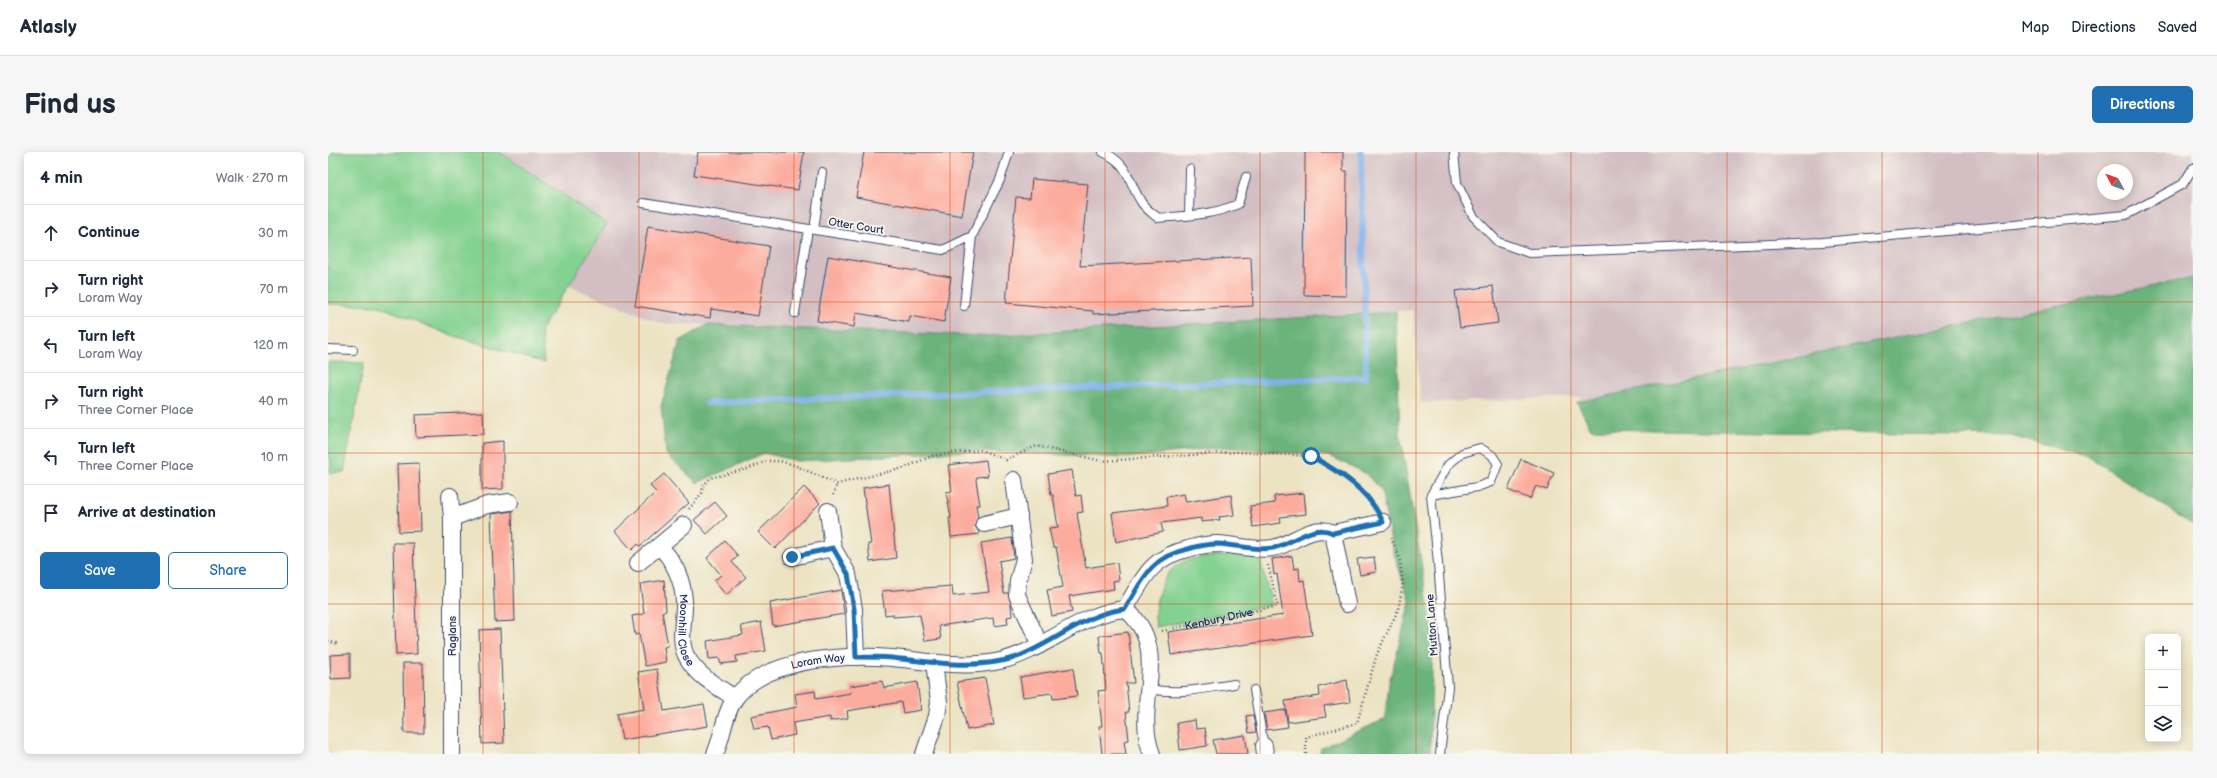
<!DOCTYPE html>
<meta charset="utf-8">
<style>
:root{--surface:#fff;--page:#f6f6f7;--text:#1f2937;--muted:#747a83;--line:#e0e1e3;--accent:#1f6fb2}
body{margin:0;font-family:"Balsamiq Sans",sans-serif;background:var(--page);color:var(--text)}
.controls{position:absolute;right:12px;bottom:12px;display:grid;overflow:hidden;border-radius:6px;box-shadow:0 2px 10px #0003}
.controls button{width:36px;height:36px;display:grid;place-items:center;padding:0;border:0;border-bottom:1px solid var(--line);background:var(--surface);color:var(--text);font:20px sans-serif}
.compass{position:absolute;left:1769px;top:12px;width:36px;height:36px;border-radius:50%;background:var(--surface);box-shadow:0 2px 10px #0003;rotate:311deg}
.stop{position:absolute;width:12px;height:12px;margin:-9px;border:3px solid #1f6fb2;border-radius:50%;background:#fff}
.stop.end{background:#1f6fb2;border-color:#fff;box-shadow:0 1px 4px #0008}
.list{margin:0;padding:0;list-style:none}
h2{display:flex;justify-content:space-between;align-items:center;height:52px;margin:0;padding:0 16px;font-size:17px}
h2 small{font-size:13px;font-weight:400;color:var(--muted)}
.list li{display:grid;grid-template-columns:26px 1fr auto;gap:12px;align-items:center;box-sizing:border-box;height:56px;padding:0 16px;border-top:1px solid var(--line)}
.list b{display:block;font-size:15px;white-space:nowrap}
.list p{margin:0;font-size:13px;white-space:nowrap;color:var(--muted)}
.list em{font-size:13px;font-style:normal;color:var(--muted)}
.actions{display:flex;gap:8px;padding:12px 16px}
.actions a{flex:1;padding:9px 0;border:1px solid var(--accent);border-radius:6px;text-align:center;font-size:14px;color:var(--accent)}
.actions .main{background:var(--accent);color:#fff}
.icon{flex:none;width:22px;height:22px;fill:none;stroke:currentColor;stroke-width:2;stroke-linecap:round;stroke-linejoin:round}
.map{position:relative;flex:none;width:1865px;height:602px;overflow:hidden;border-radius:6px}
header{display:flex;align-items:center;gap:24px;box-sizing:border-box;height:56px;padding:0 20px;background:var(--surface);border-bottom:1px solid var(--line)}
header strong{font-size:19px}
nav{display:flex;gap:22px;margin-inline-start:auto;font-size:14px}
.intro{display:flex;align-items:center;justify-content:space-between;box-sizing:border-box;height:96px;padding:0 24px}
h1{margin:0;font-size:28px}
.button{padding:10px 18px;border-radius:6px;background:var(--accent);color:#fff;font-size:14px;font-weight:700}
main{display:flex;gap:24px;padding:0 24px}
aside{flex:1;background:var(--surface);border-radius:6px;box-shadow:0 2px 10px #0003}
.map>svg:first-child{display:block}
</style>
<header>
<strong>Atlasly</strong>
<nav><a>Map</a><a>Directions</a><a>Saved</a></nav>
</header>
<div class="intro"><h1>Find us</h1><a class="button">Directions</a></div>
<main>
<aside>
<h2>4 min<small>Walk · 270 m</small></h2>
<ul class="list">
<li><svg class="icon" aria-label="ahead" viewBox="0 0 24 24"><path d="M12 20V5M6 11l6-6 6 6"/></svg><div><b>Continue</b></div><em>30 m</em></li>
<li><svg class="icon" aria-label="right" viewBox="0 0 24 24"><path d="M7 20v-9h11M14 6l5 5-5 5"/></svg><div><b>Turn right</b><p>Loram Way</p></div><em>70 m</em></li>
<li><svg class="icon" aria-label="left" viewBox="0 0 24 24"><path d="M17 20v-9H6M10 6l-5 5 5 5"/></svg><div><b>Turn left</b><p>Loram Way</p></div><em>120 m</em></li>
<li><svg class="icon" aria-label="right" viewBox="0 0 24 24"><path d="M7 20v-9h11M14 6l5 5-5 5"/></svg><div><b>Turn right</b><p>Three Corner Place</p></div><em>40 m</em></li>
<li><svg class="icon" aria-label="left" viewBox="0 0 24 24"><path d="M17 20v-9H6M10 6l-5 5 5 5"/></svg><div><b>Turn left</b><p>Three Corner Place</p></div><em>10 m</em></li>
<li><svg class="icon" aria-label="arrive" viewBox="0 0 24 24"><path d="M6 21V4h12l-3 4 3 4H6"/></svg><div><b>Arrive at destination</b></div></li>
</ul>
<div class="actions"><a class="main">Save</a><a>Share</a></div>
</aside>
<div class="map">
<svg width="1865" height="602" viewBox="0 0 1865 602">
<rect width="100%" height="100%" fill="#fbf7ec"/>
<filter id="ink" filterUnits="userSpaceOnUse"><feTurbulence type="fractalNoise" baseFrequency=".025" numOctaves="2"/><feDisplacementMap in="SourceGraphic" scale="8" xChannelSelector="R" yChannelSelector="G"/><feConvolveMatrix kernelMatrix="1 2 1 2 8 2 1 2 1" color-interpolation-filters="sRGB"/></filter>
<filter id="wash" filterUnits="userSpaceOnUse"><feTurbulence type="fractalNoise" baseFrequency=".012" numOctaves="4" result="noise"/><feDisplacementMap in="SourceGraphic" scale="16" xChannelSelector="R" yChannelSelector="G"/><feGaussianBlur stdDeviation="0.9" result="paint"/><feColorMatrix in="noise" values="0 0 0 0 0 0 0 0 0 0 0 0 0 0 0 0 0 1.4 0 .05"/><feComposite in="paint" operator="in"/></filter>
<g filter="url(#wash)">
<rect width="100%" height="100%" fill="#ebe3c2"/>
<path fill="#d2bec3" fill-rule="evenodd" d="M 171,0 L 1865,0 L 1865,126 L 1249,250 L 1254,245 L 1093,251 L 1085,158 L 656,184 L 332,171 L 239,133 L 279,72 ZM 1775,18 L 1799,18 L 1799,42 L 1775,42 Z"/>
<path fill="#84d291" stroke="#508078" d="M 0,0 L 171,0 L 279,72 L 213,178 L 216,211 L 117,181 L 51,154 L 0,152 Z
M 0,210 L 36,211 L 16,320 L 2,321 L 3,307 L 0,306 Z
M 903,403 L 931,403 L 944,453 L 828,475 C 826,459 827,453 832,438 C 844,402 871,406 903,403 Z"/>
<path fill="#6bb47b" stroke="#43726c" d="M 1865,126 L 1865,373 L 1763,306 L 1683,284 L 1263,277 L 1249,250 Z
M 1068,160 L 1072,283 L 1105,482 L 1102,602 L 992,602 L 993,596 L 1057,567 L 1061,531 L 1082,450 L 1065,399 L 1053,338 L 1037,321 L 1002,304 L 895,295 L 798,306 L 646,299 L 469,309 L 436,301 L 369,331 L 338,302 L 333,254 L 352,189 L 379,173 L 656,184 Z"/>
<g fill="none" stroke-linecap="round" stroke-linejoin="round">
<path stroke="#81b1ec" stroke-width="6" d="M 379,251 L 1038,225 L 1033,0"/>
</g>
<g id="blocks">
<path fill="#fcac9d" d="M 370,0 L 476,0 L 470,38 L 366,23 Z
M 536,0 L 645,0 L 634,64 L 528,45 Z
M 977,0 L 1015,0 L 1015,19 L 1019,19 L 1018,144 L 976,143 Z
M 704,27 L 760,32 L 752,114 L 923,105 L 925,154 L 765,162 L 765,159 L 678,151 L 688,45 L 702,46 Z
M 320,74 L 441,94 L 430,164 L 383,157 L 382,166 L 307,154 Z
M 500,104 L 623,125 L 616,170 L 582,164 L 581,170 L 528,161 L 526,175 L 489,169 Z
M 1165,134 L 1170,171 L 1132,176 L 1127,139 Z
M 155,260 L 156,282 L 88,285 L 87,263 Z
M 175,289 L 175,337 L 154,338 L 154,291 Z
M 1193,307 L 1226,321 L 1219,338 L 1208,334 L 1202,347 L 1180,338 Z
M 658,308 L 660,324 L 649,325 L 648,328 L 652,353 L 648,353 L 650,365 L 647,374 L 652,382 L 623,385 L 621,366 L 623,366 L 618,340 L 624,339 L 620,313 Z
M 91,311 L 93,379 L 71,380 L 69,312 Z
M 744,318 L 748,344 L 753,343 L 755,360 L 749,361 L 758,416 L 789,411 L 791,428 L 785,429 L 786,437 L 741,444 L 744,460 L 724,464 L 719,438 L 735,435 L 728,395 L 725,395 L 721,376 L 730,375 L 725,343 L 723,343 L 720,322 Z
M 336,322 L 361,351 L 312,394 L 310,392 L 304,398 L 287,379 L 328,340 L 322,334 Z
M 561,332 L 568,406 L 542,410 L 540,392 L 543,392 L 535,336 Z
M 476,335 L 492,351 L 447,397 L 430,380 Z
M 976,341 L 978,362 L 952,365 L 953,371 L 925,375 L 922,354 L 947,351 L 946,344 Z
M 856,342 L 858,350 L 903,343 L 906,363 L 891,365 L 892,368 L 873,370 L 873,366 L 833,371 L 835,380 L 788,390 L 784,361 L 839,354 L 838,345 Z
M 387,350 L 399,364 L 379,382 L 366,368 Z
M 184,359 L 187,469 L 167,470 L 163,362 Z
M 684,386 L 686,406 L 671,409 L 676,441 L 680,441 L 683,452 L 684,464 L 679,465 L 680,472 L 666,474 L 665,466 L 611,474 L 613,487 L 597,489 L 592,463 L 565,465 L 565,462 L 557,463 L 554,439 L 624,434 L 625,444 L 661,440 L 653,391 Z
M 397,389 L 410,404 L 404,410 L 418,425 L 398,443 L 386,429 L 393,423 L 379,406 Z
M 65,391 L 85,391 L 89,502 L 68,503 Z
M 964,404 L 966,417 L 971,416 L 972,429 L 976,428 L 984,483 L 843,503 L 840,480 L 955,463 L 949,422 L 946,423 L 944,407 Z
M 1046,405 L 1048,420 L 1032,423 L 1029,407 Z
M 336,428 L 338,459 L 334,460 L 340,494 L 336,495 L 338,510 L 317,514 L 311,482 L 307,483 L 304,464 L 316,462 L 312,432 Z
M 513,438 L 516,462 L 445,474 L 442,451 Z
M 433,470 L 438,499 L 408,504 L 409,510 L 393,512 L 391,506 L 381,507 L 379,489 L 415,483 L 413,474 Z
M 172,477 L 176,591 L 154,592 L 151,478 Z
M 800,480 L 806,531 L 798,531 L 801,560 L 798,560 L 801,588 L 796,589 L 798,602 L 774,602 L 771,574 L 774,574 L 770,539 L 778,538 L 775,501 L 773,501 L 771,484 Z
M 22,502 L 22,526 L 3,527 L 2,503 Z
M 75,511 L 95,511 L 96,581 L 76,581 Z
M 745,516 L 749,544 L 725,547 L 724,541 L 695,545 L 692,525 Z
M 329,517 L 336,559 L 376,552 L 380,574 L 294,588 L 289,562 L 316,557 L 310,520 Z
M 657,526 L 666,573 L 639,578 L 629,530 Z
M 1019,528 L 1022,550 L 996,554 L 998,565 L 960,570 L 957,549 L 992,544 L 991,535 Z
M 554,529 L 556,536 L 589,530 L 593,558 L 575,561 L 573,550 L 519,559 L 520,566 L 502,569 L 502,565 L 465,571 L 467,583 L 443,588 L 440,575 L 426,577 L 423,564 L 469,555 L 467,542 L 487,539 L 488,547 L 523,541 L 522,534 Z
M 957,558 L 960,575 L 939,578 L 936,561 Z
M 925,563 L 928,580 L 921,581 L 918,564 Z
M 867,568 L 868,577 L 877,576 L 879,594 L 852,598 L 849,571 Z
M 917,583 L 920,602 L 888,602 L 885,588 Z"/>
</g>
</g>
<g filter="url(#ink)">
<use href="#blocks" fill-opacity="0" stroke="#3a4a6d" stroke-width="1"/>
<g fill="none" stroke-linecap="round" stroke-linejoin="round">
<defs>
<path id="service" d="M 775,0 C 801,12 799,26 812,48 C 815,55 824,61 830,66 C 856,64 886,63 910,52 L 918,25
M 1126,0 L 1129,31 L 1145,64 L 1170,90 L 1201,101 L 1495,90 L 1798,63 L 1855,32 L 1865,16
M 315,51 L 615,98 L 644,84 L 672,28 L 681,0
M 861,63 L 862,17
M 486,78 L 494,20
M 636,154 L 644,84
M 467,161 L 480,77
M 0,197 L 25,198
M 1103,343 L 1149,335 L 1163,330 L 1170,312 L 1164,303 L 1152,296 L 1134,301 L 1120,313 L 1103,343 L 1110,411 L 1120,535 L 1112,602
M 821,537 C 850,543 878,536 906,532
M 926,538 L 936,594"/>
<g id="minor">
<path d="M 686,328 L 696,407 L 690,429 L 689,443 L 712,493"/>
<path d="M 122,344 L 124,366 L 124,602"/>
<path d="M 500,359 L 505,396 L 520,422 L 526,457 L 528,505"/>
<path d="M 124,366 L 159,353 L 182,350"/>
<path d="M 656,372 L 691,364"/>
<path id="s2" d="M 356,373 L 331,394 C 346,408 355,429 356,449 C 357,468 349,490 360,507 C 371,525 390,535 407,546"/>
<path d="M 1005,381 L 1019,452"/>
<path d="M 464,405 L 505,396"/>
<path d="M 310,411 L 331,394"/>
<path d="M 797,457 C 846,496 804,554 824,602"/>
<path d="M 936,594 L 937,602"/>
<path id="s3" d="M 387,602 C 395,584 396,561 408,545 C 438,506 517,502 564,506 C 600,509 635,517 672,509 C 716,499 751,461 797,457 C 815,427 823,405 860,397 C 870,394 880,392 890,392 C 908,393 927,399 945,396 C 965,392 984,371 1005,381 L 1055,370"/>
<path d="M 596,602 L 609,564 L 611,550 L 606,511"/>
</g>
</defs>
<use href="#service" stroke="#3a4a6d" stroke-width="10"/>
<use href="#minor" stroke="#3a4a6d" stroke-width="18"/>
<g stroke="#3a4a6d" stroke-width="2.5" stroke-dasharray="1 3" stroke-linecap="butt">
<path d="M 505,343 L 509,332"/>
<path d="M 361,357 L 374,341 L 375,334 L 382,326 L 419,317 L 439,309 L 452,309 L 466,313 L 509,332 L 576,316 L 604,304 L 625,301 L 653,298 L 678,308 L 708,294 L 774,309 L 908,300 L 983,304 L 1016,323 L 1040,344 L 1047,354"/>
<path id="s1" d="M 834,479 L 950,454 L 940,413"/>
<path d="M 0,489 L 10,492"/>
<path d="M 978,602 L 978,585 L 1029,571 L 1049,502 L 1070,458 L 1075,432 L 1071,404 L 1063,386"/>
</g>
<use href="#service" stroke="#fff" stroke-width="8"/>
<use href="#minor" stroke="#fff" stroke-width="16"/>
</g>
</g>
<g fill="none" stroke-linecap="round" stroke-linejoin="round" filter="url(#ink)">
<path stroke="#1f6fb2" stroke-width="5" d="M 464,405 L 505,396 L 520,422 L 526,457 L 528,505 C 540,505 552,505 564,506 C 605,510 645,518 686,506 C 724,493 756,461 797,457 C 815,427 823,405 860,397 C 870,394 880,392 890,392 C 908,393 927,399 945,396 C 965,392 984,371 1005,381 L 1055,370 C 1040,337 1013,321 983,304"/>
</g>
<path fill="none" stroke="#d45514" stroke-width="1" stroke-opacity="0.55" d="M 155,0 L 155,602M 311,0 L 311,602M 466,0 L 466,602M 622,0 L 622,602M 777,0 L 777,602M 932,0 L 932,602M 1088,0 L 1088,602M 1243,0 L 1243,602M 1399,0 L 1399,602M 1554,0 L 1554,602M 1710,0 L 1710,602M 0,150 L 1865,150M 0,301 L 1865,301M 0,452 L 1865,452"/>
<g text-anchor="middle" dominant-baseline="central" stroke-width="3.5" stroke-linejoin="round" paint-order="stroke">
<g font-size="11" fill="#1b2f5e" stroke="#fbf7ec">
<text transform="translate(528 74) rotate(9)">Otter Court</text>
<text stroke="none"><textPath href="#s1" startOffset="58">Kenbury Drive</textPath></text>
<text transform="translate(1104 473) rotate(-94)">Mutton Lane</text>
<text stroke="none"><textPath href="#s2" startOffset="124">Moonhill Close</textPath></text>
<text transform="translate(124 484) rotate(-90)">Raglans</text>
<text stroke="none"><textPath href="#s3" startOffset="153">Loram Way</textPath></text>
</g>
</g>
</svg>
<div class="controls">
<button>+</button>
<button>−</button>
<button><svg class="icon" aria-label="layers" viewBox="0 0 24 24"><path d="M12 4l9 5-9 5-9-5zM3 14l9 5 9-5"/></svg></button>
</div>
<svg class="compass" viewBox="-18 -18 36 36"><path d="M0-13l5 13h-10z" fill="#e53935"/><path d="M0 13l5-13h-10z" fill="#747a83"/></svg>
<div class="stop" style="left:983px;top:304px"></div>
<div class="stop end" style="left:464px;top:405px"></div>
</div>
</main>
